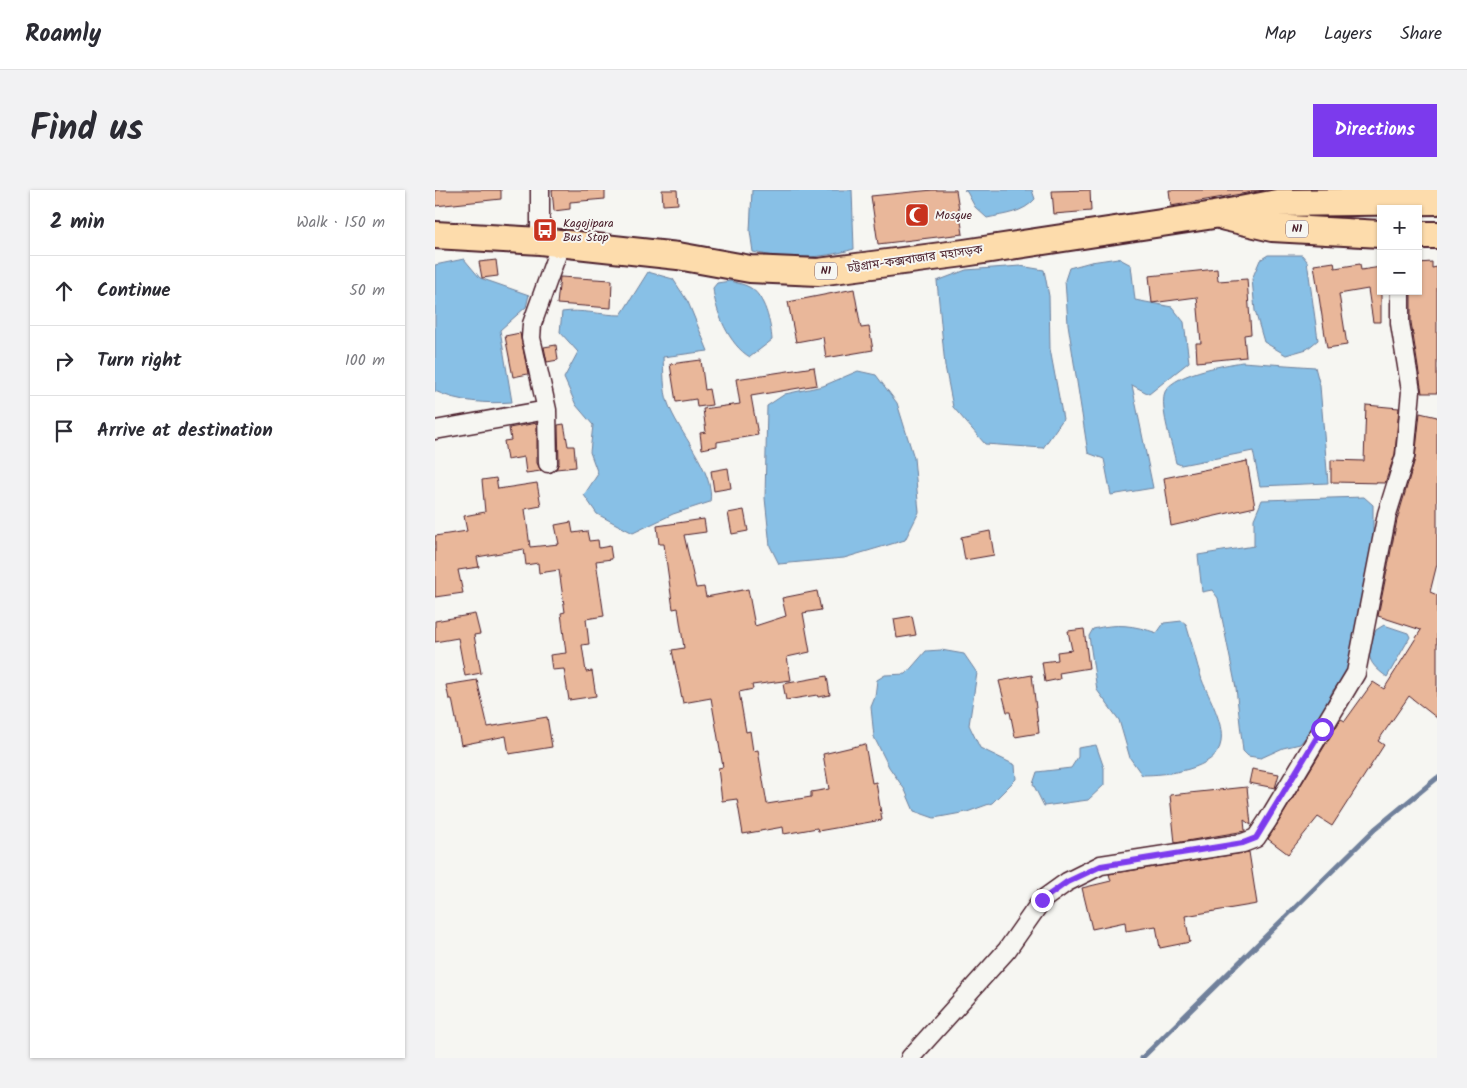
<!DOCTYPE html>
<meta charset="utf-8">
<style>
:root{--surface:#fff;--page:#f2f2f3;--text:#2b2b33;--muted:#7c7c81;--line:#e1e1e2;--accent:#7c3aed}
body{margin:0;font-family:Kalam,"Noto Sans Bengali",sans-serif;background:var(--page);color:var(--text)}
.controls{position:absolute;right:15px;top:15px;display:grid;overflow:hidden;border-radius:0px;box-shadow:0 1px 4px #0004}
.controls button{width:45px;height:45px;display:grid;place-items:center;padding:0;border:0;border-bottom:1px solid var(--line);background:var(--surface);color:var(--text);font:25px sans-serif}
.stop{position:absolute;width:15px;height:15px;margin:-11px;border:4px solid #7c3aed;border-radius:50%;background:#fff}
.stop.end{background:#7c3aed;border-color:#fff;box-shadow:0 1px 5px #0008}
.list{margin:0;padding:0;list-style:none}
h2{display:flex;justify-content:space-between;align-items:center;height:65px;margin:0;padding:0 20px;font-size:21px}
h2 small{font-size:16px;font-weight:400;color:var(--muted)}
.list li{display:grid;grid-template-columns:32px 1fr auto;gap:15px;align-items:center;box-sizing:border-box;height:70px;padding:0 20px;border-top:1px solid var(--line)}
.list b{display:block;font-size:19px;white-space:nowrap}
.list em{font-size:16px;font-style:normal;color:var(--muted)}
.icon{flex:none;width:28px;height:28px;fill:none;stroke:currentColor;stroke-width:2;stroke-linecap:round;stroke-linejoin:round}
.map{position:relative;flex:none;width:1002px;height:868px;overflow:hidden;border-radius:0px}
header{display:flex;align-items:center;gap:30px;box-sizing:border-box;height:70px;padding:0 25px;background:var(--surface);border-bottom:1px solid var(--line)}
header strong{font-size:24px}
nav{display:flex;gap:28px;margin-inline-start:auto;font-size:18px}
.intro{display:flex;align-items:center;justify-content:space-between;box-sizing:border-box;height:120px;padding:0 30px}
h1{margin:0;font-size:35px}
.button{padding:12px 22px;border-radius:0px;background:var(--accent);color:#fff;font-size:18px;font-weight:700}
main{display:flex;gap:30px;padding:0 30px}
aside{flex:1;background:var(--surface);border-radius:0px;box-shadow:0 1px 4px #0004}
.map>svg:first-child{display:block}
</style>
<header>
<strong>Roamly</strong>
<nav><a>Map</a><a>Layers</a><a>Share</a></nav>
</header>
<div class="intro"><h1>Find us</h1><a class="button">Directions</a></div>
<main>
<aside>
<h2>2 min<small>Walk · 150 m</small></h2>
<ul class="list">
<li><svg class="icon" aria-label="ahead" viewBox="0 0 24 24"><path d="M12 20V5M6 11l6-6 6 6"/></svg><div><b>Continue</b></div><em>50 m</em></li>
<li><svg class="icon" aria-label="right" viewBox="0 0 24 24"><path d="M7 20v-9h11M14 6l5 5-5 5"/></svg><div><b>Turn right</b></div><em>100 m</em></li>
<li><svg class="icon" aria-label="arrive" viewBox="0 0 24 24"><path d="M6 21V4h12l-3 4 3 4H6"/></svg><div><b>Arrive at destination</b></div></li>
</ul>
</aside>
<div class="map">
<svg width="1002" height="868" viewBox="0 0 1002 868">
<rect width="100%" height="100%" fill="#f6f6f2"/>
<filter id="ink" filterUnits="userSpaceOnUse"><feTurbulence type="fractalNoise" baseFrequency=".02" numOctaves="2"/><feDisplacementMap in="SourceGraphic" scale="10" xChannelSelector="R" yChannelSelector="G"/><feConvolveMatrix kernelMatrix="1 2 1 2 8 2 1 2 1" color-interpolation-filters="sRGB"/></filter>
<g filter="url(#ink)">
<path fill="#88c0e6" stroke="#6f809b" d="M 317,0 L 417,0 L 419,59 C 384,69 353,70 318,62 L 315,41 Z
M 529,0 L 597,0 L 600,9 C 588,23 570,24 552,28 L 540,17 L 532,2 Z
M 833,65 L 867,65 L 872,71 L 883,150 L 872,159 L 851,165 L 829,152 L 820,121 L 817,89 L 825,70 Z
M 683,68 L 696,75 L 700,110 L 737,117 L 749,132 L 754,172 L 714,204 L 697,195 L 718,298 L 676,305 L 669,269 L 653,263 L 633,134 L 630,90 L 634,78 L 656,72 Z
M 29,69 L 45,88 L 94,105 L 91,117 L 65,140 L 77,212 C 52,214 23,212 0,201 L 0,75 Z
M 585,76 L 609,80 L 614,106 L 615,159 L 628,229 L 608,258 L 550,254 L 518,217 L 510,176 L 502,91 L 531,80 Z
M 213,82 L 238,89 L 253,112 L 273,161 L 228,167 C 229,181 228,200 233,213 C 242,241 281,282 275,312 L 238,324 L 198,343 L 162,324 L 149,305 L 163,284 L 155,262 L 158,235 L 141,215 L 129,188 L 143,162 L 125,142 L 127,122 C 146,119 166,125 186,125 Z
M 295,91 C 301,93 309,94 314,97 C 330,105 336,134 337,150 L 315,167 C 294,155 280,121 278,98 L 282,93 Z
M 807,172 L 880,177 L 885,196 L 893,293 L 825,296 L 818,261 L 746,275 L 741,273 C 737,254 726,223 729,205 C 733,184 790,175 807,172 Z
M 423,181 L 441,185 L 462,213 L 479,268 L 484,322 L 470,350 L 409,368 L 344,374 L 335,356 L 330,308 L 332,216 L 350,204 L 388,196 Z
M 929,307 L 938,315 L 938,360 L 917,480 L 898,500 L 882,534 L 865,554 L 848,558 L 826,568 L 813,566 L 808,561 L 801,498 L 783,408 L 777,400 L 767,402 L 763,365 L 819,356 L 819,329 L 827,310 Z
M 747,431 L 751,434 C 757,453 761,472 767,490 C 774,508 789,532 786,552 C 782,580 731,585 707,585 L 695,568 L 684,530 L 662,500 L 654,446 L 658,439 C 682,433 698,435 722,443 L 729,433 Z
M 949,435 L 973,443 L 975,447 L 952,487 C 930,471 931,463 941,440 Z
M 506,460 L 529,464 L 542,483 L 534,535 L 545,558 L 580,575 L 581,589 L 557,613 L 532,622 L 499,628 L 479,621 L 470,600 L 454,577 L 439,547 L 436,517 L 440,507 L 442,490 L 450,485 L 471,484 L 491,461 Z
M 661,555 L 669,578 L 669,595 L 653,610 L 609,616 L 598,594 L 602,582 L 636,578 L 643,567 L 643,558 Z"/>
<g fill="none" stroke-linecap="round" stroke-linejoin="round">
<path stroke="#6f809b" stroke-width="5" d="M 707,868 L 940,639 L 1002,588"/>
</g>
<path fill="#e9b79a" stroke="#4a1f2b" d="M 0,0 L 66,0 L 66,9 L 0,16 Z
M 117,0 L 170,0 L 170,9 L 135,12 L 135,19 L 119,21 Z
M 227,0 L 242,0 L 243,14 L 228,15 Z
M 498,0 L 521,0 L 528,44 L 443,54 L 436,6 Z
M 655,0 L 656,21 L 619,24 L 617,1 Z
M 734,0 L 829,0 L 736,16 Z
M 61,70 L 63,86 L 47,88 L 44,72 Z
M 899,72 L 900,78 L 925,74 L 926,80 L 946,77 L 946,132 L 938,132 L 933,99 L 904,104 L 912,155 L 892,158 L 879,75 Z
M 997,72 L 997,78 L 1002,77 L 1002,203 L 987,203 L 976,132 L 976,103 L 983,102 L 983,73 Z
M 782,79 L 783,91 L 812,89 L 816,144 L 809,145 L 811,167 L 762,172 L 761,153 L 766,153 L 762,107 L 717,113 L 714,86 Z
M 125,87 L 177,90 L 176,118 L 122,114 Z
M 419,99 L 426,138 L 434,137 L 438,160 L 391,168 L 388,147 L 361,152 L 353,112 Z
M 85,143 L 93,184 L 78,187 L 70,146 Z
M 121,155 L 123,170 L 112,172 L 109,157 Z
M 266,170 L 270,200 L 274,199 L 277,215 L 262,217 L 261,209 L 241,212 L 235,174 Z
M 379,177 L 382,195 L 316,206 L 323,245 L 282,252 L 282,256 L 267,259 L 265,243 L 271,242 L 268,219 L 305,214 L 301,189 Z
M 931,215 L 964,218 L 960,264 L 950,293 L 896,292 L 896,270 L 929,271 Z
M 985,223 L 1002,227 L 1002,374 L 995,402 L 1002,405 L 1002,528 L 974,506 L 943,551 L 949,555 L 897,636 L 883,627 L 853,664 L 833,649 L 906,529 L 910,531 L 938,492 L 949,499 L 986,440 L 943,426 L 962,330 L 980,269 Z
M 102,233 L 102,273 L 106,281 L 91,283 L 89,267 L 72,270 L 69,251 L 76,250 L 74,238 Z
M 129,234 L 133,256 L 139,256 L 141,277 L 121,279 L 124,273 L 123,235 Z
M 812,271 L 820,317 L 736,336 L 729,288 Z
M 293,278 L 296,298 L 279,301 L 276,281 Z
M 61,288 L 63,299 L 102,293 L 106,316 L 90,319 L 95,357 L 124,354 L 120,335 L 136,332 L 138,343 L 152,341 L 154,351 L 163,350 L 164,358 L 175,356 L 177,369 L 161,371 L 169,426 L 151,429 L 154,454 L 147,455 L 151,482 L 157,481 L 161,506 L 134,510 L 129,479 L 117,480 L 115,465 L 131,463 L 126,423 L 130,422 L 124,380 L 104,383 L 103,373 L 91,375 L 89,359 L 42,367 L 44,377 L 23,380 L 28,403 L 0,407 L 0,346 L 32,341 L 29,326 L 50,322 L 47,290 Z
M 309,320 L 313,341 L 297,344 L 293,323 Z
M 269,329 L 271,342 L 249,345 L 261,398 L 269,397 L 271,407 L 313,399 L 320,436 L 351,426 L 347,408 L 382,401 L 386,420 L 368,423 L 375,462 L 352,467 L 356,490 L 317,495 L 318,499 L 304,502 L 311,542 L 315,541 L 318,561 L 323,560 L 332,614 L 376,607 L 376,602 L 394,599 L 388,564 L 430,554 L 437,593 L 441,592 L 447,630 L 383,641 L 382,638 L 349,644 L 348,637 L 308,644 L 302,609 L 287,611 L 283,578 L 288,577 L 276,508 L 248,513 L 237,460 L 249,458 L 243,418 L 238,419 L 229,354 L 224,354 L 222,336 Z
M 555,341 L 559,365 L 530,370 L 526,347 Z
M 40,424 L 45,444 L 39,445 L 46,483 L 30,486 L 23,448 L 0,452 L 0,431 Z
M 477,426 L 481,445 L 462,448 L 459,429 Z
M 649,439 L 654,478 L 624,483 L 625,489 L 610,492 L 607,472 L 623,470 L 622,462 L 637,460 L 633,441 Z
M 597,485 L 604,543 L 580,547 L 575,522 L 572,522 L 564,491 Z
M 392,486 L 395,505 L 383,507 L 382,505 L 351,510 L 348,494 Z
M 42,490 L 53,537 L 112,527 L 117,557 L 74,564 L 71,546 L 26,555 L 17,509 L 14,509 L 11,495 Z
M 817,579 L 844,584 L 840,598 L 814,593 Z
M 812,597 L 816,635 L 809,630 L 810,641 L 740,653 L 735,605 Z
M 814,662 L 822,714 L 750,726 L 755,752 L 725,758 L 721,736 L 691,741 L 690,732 L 657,739 L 647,698 L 676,691 L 674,684 Z"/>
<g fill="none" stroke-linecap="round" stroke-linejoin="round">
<defs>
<path id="minor" d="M 105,0 L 105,51
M 0,240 L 112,220
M 113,273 L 112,220 L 96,148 L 97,134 L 126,53
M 475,868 L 572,760 L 607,710 L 632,692 L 666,675 L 808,653 L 821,648 L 833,630 L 921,483 L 952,324 L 970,266 L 976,201 L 965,133 L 965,101"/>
<path id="highway" d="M 790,27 L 837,38 L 946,44
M 0,45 L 105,51 L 243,66 L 315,79 L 383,82 L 529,63 L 779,25 L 842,13 L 1002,11
M 983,45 L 1002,45"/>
</defs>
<use href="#minor" stroke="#4a1f2b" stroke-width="21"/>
<use href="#highway" stroke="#4a1f2b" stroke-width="30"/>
<use href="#minor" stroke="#f6f6f2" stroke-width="18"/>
<use href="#highway" stroke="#fddcac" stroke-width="26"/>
</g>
</g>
<g fill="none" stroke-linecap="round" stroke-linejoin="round" filter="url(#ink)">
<path stroke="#7c3aed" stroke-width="6" d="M 607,710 L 632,692 L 666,676 L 808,653 L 821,648 L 887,539"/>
</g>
<defs>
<symbol id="mosque-square" viewBox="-11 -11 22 22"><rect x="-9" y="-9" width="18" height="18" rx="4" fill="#c8321e" stroke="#f6f6f2"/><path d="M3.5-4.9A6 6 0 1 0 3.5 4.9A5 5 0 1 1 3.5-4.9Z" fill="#fff"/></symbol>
<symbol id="bus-square" viewBox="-11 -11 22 22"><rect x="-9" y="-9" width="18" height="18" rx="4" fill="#c8321e" stroke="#f6f6f2"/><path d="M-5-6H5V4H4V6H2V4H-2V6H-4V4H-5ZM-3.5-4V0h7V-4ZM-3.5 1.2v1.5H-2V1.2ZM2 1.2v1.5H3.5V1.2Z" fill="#fff"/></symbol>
</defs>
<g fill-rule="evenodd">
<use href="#mosque-square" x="468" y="11" width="28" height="28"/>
<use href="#bus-square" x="96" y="26" width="28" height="28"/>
</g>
<g text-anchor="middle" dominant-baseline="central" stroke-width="4" stroke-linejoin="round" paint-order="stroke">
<g fill="#f6f6f2" stroke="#7e6067" stroke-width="1">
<rect x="851" y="30.5" width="22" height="17" rx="4"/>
<rect x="380" y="72.5" width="22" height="17" rx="4"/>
</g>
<g font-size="11" font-weight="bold" fill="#4a1f2b">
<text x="862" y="39">N1</text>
<text x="391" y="81">N1</text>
</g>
<g font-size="12" fill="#4a1f2b" stroke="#f6f6f2" text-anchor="start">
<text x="500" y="25">Mosque</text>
<text x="128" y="33">Kagojipara<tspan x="128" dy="14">Bus Stop</tspan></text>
</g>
<g font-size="12" fill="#4a1f2b" stroke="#f6f6f2">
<text transform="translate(480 69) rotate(-8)">চট্টগ্রাম-কক্সবাজার মহাসড়ক</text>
</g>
</g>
</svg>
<div class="controls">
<button>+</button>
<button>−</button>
</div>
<div class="stop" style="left:887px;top:539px"></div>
<div class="stop end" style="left:607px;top:710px"></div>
</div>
</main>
